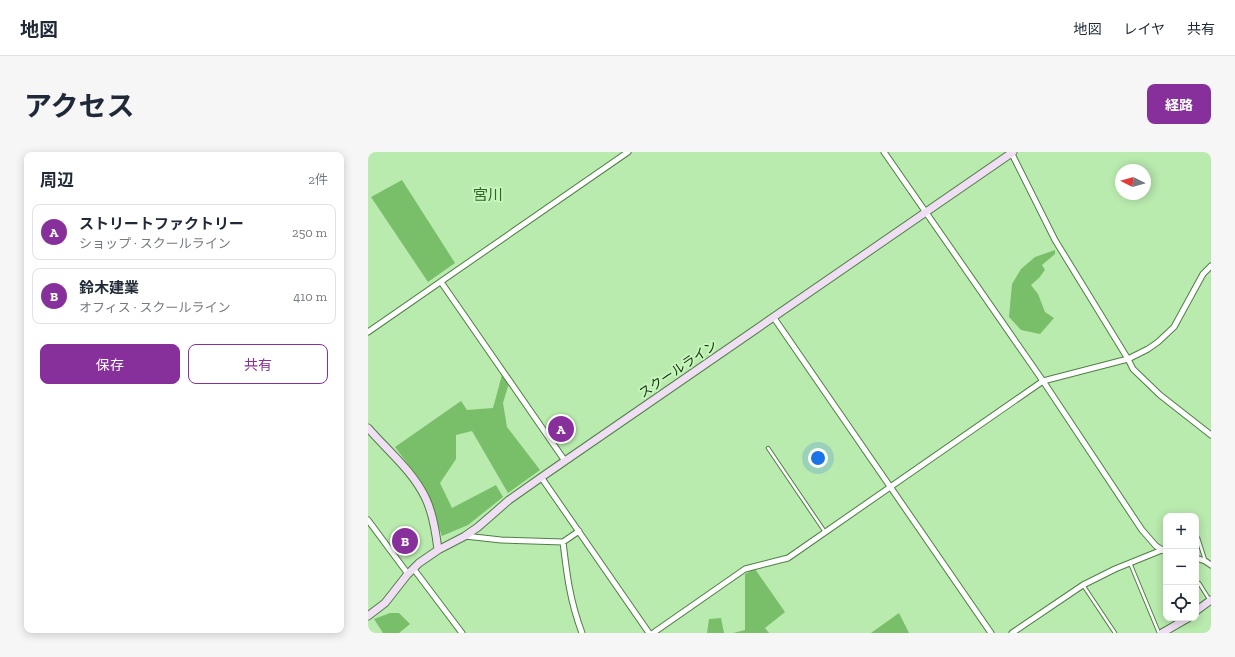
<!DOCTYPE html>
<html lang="ja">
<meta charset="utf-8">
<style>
:root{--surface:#fff;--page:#f6f6f7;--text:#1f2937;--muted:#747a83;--line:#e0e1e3;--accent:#872f9b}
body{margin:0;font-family:"Zilla Slab","Noto Sans JP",serif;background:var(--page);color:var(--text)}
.controls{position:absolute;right:12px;bottom:12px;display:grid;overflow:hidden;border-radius:8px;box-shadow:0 2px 10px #0003}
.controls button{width:36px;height:36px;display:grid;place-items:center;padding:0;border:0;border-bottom:1px solid var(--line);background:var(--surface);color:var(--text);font:20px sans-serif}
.compass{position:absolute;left:747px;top:12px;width:36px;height:36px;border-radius:50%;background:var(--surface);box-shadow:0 2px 10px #0003;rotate:275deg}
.you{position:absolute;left:450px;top:306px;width:14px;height:14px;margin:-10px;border:3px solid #fff;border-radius:50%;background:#1a73e8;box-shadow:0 0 0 6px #1a73e833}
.badge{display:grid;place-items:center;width:26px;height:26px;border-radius:50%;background:var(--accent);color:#fff;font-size:13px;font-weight:700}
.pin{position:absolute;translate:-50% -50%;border:2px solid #fff;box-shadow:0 1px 4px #0006}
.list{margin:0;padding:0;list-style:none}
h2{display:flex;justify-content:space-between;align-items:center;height:52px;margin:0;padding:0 16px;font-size:17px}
h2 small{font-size:13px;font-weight:400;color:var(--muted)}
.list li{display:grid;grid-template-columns:26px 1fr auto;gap:12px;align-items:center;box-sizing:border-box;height:56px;margin:0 8px 8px;padding:0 8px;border:1px solid var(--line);border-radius:8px}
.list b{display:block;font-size:15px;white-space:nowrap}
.list p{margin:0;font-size:13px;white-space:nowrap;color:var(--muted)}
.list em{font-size:13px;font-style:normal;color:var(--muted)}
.actions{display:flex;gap:8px;padding:12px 16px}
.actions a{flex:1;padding:9px 0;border:1px solid var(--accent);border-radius:8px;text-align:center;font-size:14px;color:var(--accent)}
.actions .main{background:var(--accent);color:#fff}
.icon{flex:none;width:22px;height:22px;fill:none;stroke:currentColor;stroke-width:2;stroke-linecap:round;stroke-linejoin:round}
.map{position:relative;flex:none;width:843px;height:481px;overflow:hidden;border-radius:8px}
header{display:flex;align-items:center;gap:24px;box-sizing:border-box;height:56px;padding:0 20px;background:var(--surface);border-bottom:1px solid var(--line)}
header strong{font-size:19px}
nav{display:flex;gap:22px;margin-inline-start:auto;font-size:14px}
.intro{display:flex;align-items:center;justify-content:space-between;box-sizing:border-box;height:96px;padding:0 24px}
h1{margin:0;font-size:28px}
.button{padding:10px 18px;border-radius:8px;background:var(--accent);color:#fff;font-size:14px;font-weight:700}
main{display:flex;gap:24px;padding:0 24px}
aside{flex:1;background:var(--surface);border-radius:8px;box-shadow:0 2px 10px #0003}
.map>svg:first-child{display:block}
</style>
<header>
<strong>地図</strong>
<nav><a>地図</a><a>レイヤ</a><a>共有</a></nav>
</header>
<div class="intro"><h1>アクセス</h1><a class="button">経路</a></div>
<main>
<aside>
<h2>周辺<small>2件</small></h2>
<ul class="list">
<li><span class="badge">A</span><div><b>ストリートファクトリー</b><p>ショップ · スクールライン</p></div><em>250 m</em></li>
<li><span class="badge">B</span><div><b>鈴木建業</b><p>オフィス · スクールライン</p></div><em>410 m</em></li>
</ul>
<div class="actions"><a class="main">保存</a><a>共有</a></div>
</aside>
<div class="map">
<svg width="843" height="481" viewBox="0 0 843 481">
<rect width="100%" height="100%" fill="#b9eaae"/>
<path fill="#79bf69" d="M 34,28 L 87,111 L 60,130 L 3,45 Z
M 687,98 L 687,102 L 674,113 L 677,118 L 671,126 L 663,133 L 670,142 L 677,160 L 686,166 L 672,182 L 653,178 L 641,165 L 644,132 L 653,117 L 667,105 Z
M 134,223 L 141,231 L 135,251 L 139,275 L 172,318 L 140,341 L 104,279 L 88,283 L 88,307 L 72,331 L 84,356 L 128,333 L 135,345 L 100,373 L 74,384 L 52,328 L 27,295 L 93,249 L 99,258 L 125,256 Z
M 387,417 L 417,460 L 397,476 L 401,481 L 365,481 L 377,478 L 377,422 Z
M 22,461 L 31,461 L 42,472 L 31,481 L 15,481 L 6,467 Z
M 531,461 L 541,481 L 503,481 Z
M 353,466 L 356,481 L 339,481 L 341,467 Z"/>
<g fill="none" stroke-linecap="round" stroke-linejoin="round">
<defs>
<path id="lane" d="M 400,296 L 457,380
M 828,386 L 830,386 L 837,408
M 762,411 L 791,481
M 831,431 L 841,447
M 715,433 L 747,481"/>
<path id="street" d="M 516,0 L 675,229 L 774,378 L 788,394 L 798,400
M 643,0 L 687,88 L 760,207 L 765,217 L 792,243 L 843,283
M 73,130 L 197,309
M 406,166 L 623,481
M 0,180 L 260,0
M 173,325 L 281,481
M 0,368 L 40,422
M 97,384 L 133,388 L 195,390 L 211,379
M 195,390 C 199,424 202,449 214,481
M 828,406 L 837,409 L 843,413
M 45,416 L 94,481
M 285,481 L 377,417 L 420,406 L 675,229 L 760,207 L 780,197 L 790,190 L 806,175 L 835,122 L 843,114
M 644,481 L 715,433 L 747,417 L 794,398"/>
<path id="secondary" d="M 0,276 C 20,299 45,319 58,347 C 65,362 68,381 70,398
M 828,459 L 843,448
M 0,464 L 17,451 L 39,423 L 51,411 L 70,398 L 97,384 L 110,375 L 141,348 L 178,322 L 645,0
M 794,481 L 820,466"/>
</defs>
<use href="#lane" stroke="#517e47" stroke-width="4.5"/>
<use href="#street" stroke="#517e47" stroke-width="7"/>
<use href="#secondary" stroke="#517e47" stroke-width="9"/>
<use href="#lane" stroke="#fff" stroke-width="2.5"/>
<use href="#street" stroke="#fff" stroke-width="5"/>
<use href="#secondary" stroke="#f0dff4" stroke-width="7"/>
</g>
<g text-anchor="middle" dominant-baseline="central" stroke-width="4" stroke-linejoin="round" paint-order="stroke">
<g font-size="13" fill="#192c15" stroke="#c5f7ba">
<text transform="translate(310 217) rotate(-34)">スクールライン</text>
</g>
<g font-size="15" fill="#37622d" stroke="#c5f7ba">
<text x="120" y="43">宮川</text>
</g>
</g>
</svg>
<div class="controls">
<button>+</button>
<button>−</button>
<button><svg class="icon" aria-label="locate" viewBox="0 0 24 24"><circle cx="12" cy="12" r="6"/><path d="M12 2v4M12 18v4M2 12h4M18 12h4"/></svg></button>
</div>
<svg class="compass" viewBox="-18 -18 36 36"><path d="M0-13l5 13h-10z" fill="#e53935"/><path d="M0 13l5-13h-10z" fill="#747a83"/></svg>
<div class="you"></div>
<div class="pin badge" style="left:193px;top:277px">A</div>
<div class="pin badge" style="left:37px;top:389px">B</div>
</div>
</main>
